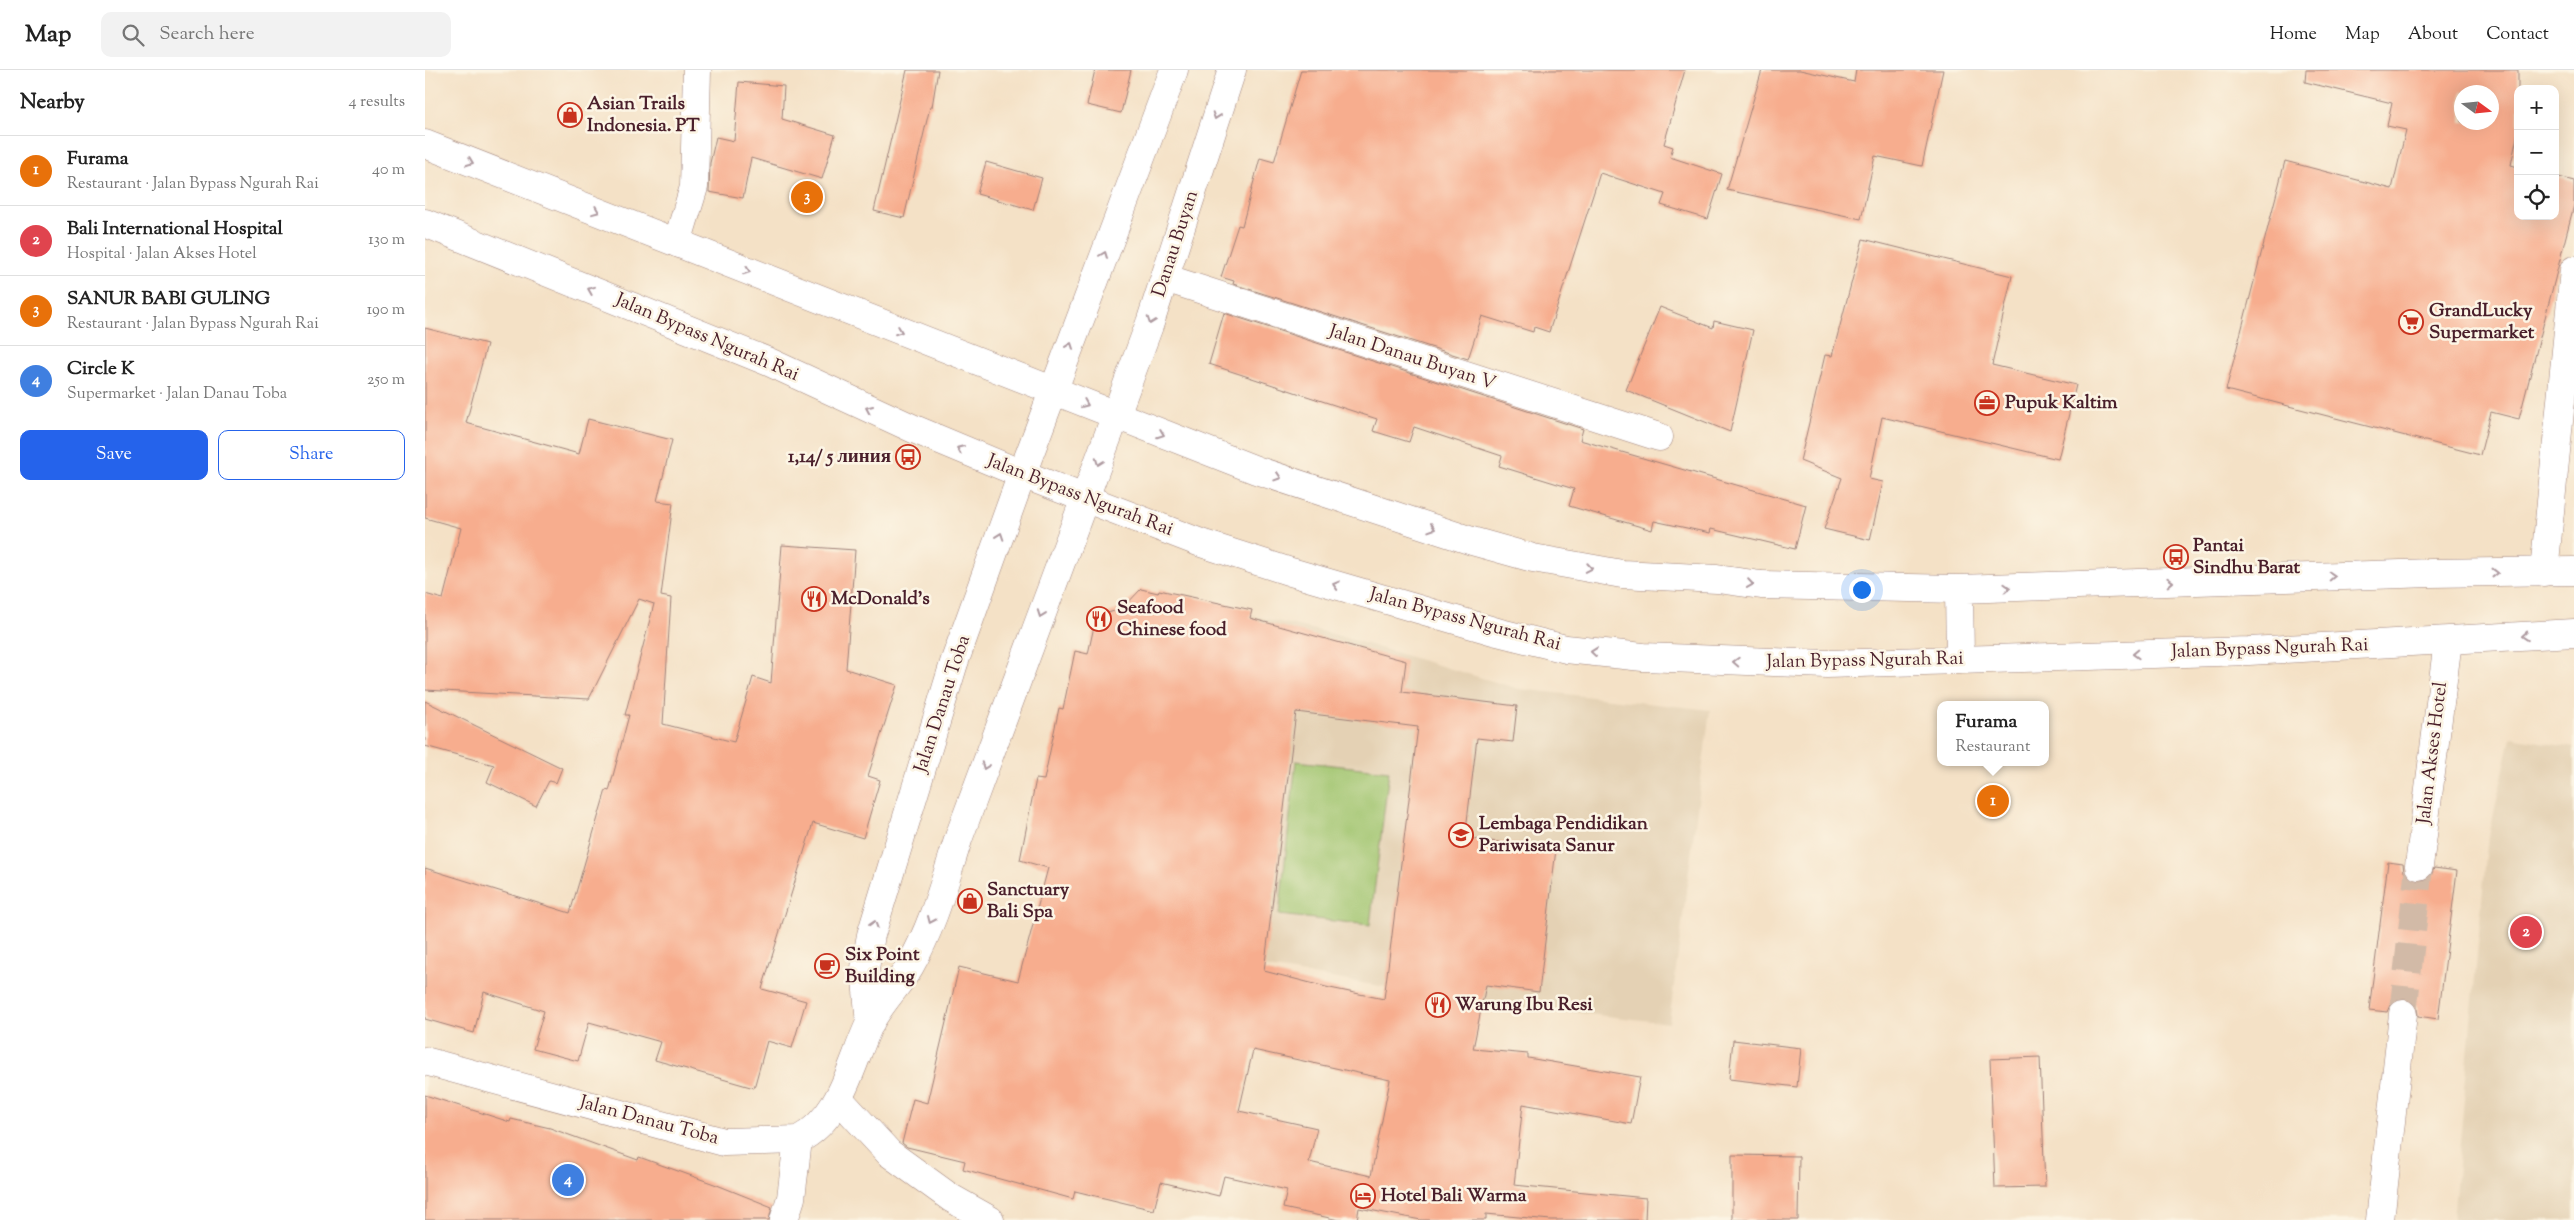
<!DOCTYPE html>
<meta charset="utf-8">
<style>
:root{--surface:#fff;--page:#f2f2f2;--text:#222;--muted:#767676;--line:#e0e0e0;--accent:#2563eb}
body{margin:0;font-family:"Sorts Mill Goudy",serif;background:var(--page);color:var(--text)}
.controls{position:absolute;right:15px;top:15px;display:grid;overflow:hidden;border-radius:10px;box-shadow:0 5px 20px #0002}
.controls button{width:45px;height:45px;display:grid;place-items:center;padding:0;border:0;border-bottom:1px solid var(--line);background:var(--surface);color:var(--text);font:25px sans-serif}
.compass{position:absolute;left:2029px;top:15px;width:45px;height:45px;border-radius:50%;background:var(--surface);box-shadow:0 5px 20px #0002;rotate:105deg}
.you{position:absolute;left:1436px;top:519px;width:18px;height:18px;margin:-12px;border:4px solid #fff;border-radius:50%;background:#1a73e8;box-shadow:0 0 0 8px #1a73e833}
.badge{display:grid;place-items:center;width:32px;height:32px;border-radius:50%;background:var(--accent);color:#fff;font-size:16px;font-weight:700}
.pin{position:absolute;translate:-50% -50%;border:2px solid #fff;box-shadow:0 1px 5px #0006}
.popup{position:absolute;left:1512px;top:631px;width:112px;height:65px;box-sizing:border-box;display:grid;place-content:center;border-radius:10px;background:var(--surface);filter:drop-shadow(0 1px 4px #0005);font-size:16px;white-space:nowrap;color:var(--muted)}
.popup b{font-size:19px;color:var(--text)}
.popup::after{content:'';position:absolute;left:50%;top:100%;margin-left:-10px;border:10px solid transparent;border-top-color:var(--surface)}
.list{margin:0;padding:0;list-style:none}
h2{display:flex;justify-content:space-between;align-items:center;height:65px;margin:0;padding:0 20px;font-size:21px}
h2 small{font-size:16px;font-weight:400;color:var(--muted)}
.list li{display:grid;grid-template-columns:32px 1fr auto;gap:15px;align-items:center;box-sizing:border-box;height:70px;padding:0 20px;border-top:1px solid var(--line)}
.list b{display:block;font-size:19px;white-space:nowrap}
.list p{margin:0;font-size:16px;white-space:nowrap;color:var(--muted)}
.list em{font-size:16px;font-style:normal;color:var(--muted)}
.actions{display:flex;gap:10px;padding:15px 20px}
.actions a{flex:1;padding:11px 0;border:1px solid var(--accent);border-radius:10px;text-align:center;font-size:18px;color:var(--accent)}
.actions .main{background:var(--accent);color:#fff}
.icon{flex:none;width:28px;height:28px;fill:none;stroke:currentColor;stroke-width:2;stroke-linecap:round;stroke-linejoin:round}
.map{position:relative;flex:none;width:2149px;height:1150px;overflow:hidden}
header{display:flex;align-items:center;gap:30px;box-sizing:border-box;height:70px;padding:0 25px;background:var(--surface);border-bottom:1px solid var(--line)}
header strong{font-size:24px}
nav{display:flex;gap:28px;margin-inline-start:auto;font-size:18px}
.search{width:350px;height:45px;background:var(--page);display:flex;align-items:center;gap:12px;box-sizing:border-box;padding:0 18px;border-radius:10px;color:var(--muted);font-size:19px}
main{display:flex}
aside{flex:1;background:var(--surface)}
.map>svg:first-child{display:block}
</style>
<header>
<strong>Map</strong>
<div class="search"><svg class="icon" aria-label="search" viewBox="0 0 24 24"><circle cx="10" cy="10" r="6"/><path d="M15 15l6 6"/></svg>Search here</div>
<nav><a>Home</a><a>Map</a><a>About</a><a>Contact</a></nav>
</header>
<main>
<aside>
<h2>Nearby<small>4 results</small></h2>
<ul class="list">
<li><span class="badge" style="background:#e8710a">1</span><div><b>Furama</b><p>Restaurant · Jalan Bypass Ngurah Rai</p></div><em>40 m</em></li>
<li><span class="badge" style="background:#e0444e">2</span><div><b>Bali International Hospital</b><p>Hospital · Jalan Akses Hotel</p></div><em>130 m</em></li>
<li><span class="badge" style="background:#e8710a">3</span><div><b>SANUR BABI GULING</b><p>Restaurant · Jalan Bypass Ngurah Rai</p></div><em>190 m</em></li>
<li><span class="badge" style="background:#3f7fe0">4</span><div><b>Circle K</b><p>Supermarket · Jalan Danau Toba</p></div><em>250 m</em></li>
</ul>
<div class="actions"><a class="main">Save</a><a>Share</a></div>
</aside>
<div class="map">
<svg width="2149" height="1150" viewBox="0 0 2149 1150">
<rect width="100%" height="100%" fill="#fcf5e5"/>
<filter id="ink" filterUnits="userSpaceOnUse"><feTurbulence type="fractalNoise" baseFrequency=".02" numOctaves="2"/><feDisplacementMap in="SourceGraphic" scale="10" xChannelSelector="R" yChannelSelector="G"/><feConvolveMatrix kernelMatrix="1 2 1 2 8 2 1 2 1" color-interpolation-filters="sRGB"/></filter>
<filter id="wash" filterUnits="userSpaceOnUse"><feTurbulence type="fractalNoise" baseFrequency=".0096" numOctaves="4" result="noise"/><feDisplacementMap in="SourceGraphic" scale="20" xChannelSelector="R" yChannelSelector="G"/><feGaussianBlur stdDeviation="1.12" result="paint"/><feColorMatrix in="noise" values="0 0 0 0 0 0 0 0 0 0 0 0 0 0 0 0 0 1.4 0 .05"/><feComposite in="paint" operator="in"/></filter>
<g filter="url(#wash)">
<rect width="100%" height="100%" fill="#f4e1c6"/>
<path fill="#e4d1b4" d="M 828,546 L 904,563 L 1094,619 L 1285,640 L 1244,953 L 1055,932 L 788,889 Z
M 2086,667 L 2149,678 L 2149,1150 L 2028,1150 L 2062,775 Z"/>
<path fill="#a1c56f" stroke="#76724d" d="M 871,691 L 964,701 L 945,855 L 854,845 Z"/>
<g id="blocks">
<path fill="#f7ad8e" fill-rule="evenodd" d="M 482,0 L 513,0 L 507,37 L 505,37 L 479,148 L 449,141 Z
M 670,0 L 706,0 L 696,43 L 662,35 Z
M 876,0 L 1260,0 L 1239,74 L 1248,77 L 1245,87 L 1297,104 L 1283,149 L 1236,135 L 1240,124 L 1175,103 L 1124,262 L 1109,257 L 1108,262 L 1057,246 L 1043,289 L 808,214 L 809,211 L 796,207 L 813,155 L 817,156 L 835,88 L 849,92 Z
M 1337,0 L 1375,0 L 1429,12 L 1431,0 L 1518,0 L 1497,96 L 1450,86 L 1436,149 L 1302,120 Z
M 1881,0 L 2093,0 L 2093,62 L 2086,95 L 2093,97 L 2093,146 L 2130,146 L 2130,106 L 2149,111 L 2149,135 L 2094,349 L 2066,342 L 2055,385 L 1801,320 L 1860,91 L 1967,119 L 1981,60 L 1962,56 L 1967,33 L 1880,12 ZM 2036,22 L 2066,22 L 2066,52 L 2036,52 Z
M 314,12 L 359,16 L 357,49 L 410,65 L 397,109 L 326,88 L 318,128 L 284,122 L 285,93 L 291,67 L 309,71 Z
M 561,92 L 617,108 L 608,140 L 552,124 Z
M 1438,169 L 1587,206 L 1567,295 L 1651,315 L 1633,389 L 1457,347 L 1444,409 L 1458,412 L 1445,470 L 1399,459 L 1417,408 L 1375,391 L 1400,285 L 1407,286 Z
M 1235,237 L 1288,258 L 1289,251 L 1328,260 L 1305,362 L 1201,320 Z
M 799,243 L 1158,359 L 1155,370 L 1381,435 L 1370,479 L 1286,459 L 1285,463 L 1229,451 L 1227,460 L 1144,436 L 1149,419 L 1074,396 L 1077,386 L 989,357 L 984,372 L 948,361 L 952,349 L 784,294 Z
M 0,258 L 62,274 L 41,353 L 154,384 L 163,349 L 247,370 L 232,431 L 248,433 L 236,526 L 246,528 L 238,654 L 309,672 L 328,607 L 346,613 L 357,475 L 430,480 L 421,599 L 472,615 L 443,706 L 455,710 L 438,768 L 388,753 L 337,919 L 381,931 L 367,978 L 342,971 L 329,1018 L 230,990 L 236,972 L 164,952 L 153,991 L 108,979 L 119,941 L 59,922 L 49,963 L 0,949 L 0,798 L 145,843 L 181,720 L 184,721 L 204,645 L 200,645 L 229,534 L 214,529 L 164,629 L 0,620 L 0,524 L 18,529 L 36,458 L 0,448 Z
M 716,519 L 733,523 L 734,520 L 827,540 L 825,548 L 981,591 L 977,622 L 1092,636 L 1088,672 L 1052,668 L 1040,768 L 1131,779 L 1114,922 L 1061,915 L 1048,979 L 1103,984 L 1103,988 L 1215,1007 L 1206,1054 L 1098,1034 L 1089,1115 L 1221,1128 L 1220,1150 L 1126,1150 L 1061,1144 L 1061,1150 L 996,1150 L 934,1138 L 932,1150 L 914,1150 L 858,1138 L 862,1120 L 799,1106 L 794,1126 L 736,1112 L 729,1140 L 650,1121 L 648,1129 L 538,1099 L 540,1091 L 482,1077 L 477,1073 L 488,1029 L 502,1033 L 534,897 L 593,911 L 623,798 L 595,790 L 611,709 L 619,710 L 634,638 L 638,639 L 650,581 L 663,584 L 671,547 L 698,538 ZM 871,642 L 993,657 L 959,929 L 905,918 L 839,901 ZM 828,980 L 965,1010 L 946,1106 L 884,1092 L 892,1058 L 814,1041 Z
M 0,631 L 137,698 L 131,713 L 124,711 L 111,736 L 62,712 L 69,695 L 0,676 Z
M 1963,792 L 1978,794 L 1979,802 L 1984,808 L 1992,812 L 2000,811 L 2006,806 L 2009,798 L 2032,801 L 2013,949 L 1993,946 L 1992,937 L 1987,931 L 1980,929 L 1971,930 L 1965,935 L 1962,942 L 1944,940 Z
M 1308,970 L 1376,978 L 1372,1017 L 1304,1009 Z
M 1615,987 L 1620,1117 L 1570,1118 L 1565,989 Z
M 0,1025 L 85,1052 L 86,1049 L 125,1058 L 213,1090 L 214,1087 L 292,1115 L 347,1137 L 344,1150 L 0,1150 Z
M 1307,1085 L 1374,1086 L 1373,1150 L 1307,1150 Z"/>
</g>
</g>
<g filter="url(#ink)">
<use href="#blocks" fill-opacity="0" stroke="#9f8078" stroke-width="1"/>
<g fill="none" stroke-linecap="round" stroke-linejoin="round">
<path stroke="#d2baa7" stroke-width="28" stroke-dasharray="28 14" stroke-linecap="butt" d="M 1978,944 L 1994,796"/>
<defs>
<path id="minor" d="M 252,173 L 269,117 L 272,0
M 740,208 L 1234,367
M 2119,502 L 2149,200
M 1994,796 L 2023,571
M 414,1029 L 464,1083 L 526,1128 L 565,1150
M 359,1150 L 366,1128 L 373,1070
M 1955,1150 L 1978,944"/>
<path id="tertiary" d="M 445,954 L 440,898 L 446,865 L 529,593 L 597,404 L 749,0
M 0,991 L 299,1072 L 373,1070 C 417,1047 425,996 444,955 C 454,934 473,916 485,896 C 508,856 520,810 534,767 L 725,253 L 807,0"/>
<path id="trunk" d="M 0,74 L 831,400 L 1047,471 L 1108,488 L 1197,504 L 1292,509 L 1336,515 L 1534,519 L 2006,503 L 2149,501
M 0,153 L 344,292 L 489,359 L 597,404 L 776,473 L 866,502 L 1072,562 L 1141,579 L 1218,587 L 1402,594 L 1824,581 L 2149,563
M 1534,519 L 1535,589"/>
</defs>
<use href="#minor" stroke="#9f8078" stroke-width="29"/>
<use href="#tertiary" stroke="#9f8078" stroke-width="29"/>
<use href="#trunk" stroke="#9f8078" stroke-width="29"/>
<use href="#minor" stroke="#fff" stroke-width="28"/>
<use href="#tertiary" stroke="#fff" stroke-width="28"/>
<use href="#trunk" stroke="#fff" stroke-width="28"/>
</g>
<defs><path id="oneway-chevron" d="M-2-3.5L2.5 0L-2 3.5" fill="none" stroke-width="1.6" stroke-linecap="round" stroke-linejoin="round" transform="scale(1.25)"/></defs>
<g stroke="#ae9aa0">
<use href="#oneway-chevron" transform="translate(791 46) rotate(109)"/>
<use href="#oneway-chevron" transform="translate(45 92) rotate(21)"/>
<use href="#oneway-chevron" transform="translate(171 141) rotate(22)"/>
<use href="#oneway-chevron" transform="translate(679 185) rotate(-69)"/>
<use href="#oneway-chevron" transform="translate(322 201) rotate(21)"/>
<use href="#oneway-chevron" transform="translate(166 220) rotate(-158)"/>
<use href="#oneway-chevron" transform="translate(726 251) rotate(109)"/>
<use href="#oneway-chevron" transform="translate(474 261) rotate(21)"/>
<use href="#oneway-chevron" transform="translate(645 276) rotate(-70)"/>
<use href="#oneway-chevron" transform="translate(660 334) rotate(22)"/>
<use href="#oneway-chevron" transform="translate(444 339) rotate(-156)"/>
<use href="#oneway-chevron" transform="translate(736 364) rotate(21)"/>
<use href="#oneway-chevron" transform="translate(535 379) rotate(-157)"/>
<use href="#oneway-chevron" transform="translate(674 392) rotate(110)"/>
<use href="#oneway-chevron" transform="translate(853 407) rotate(18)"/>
<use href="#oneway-chevron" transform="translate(1007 458) rotate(18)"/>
<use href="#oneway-chevron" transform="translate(575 466) rotate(-71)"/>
<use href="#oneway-chevron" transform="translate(1164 498) rotate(10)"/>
<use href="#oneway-chevron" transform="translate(2070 503)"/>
<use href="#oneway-chevron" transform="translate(1907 506) rotate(-2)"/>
<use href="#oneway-chevron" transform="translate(1745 512) rotate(-2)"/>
<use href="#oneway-chevron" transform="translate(1325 514) rotate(8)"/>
<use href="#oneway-chevron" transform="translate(911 515) rotate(-164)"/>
<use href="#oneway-chevron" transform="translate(1582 518) rotate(-2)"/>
<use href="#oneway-chevron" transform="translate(616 544) rotate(110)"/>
<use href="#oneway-chevron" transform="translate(2100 566) rotate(176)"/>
<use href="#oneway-chevron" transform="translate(1169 582) rotate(-174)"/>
<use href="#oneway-chevron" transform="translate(1711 584) rotate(178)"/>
<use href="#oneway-chevron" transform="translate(1311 592) rotate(-177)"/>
<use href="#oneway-chevron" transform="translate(560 696) rotate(110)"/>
<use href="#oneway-chevron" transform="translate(506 850) rotate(114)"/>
<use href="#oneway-chevron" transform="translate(449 854) rotate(-73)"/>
</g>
</g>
<defs>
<symbol id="shop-ring" viewBox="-11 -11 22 22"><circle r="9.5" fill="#fcf5e5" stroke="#c8321e" stroke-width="1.5"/><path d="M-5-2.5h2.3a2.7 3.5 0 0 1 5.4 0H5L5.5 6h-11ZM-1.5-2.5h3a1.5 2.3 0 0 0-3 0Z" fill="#c8321e"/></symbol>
<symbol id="supermarket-ring" viewBox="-11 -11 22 22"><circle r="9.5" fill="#fcf5e5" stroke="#c8321e" stroke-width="1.5"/><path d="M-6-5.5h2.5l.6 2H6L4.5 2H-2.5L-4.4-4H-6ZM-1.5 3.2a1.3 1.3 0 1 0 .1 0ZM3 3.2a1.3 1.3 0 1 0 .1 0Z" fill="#c8321e"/></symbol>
<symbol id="office-ring" viewBox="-11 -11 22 22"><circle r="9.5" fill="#fcf5e5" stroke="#c8321e" stroke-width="1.5"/><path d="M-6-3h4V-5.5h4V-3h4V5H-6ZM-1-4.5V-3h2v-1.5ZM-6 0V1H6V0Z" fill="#c8321e"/></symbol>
<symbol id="bus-ring" viewBox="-11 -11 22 22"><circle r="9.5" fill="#fcf5e5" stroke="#c8321e" stroke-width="1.5"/><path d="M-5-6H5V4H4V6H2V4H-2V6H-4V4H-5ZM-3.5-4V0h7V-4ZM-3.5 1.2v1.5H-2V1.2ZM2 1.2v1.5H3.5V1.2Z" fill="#c8321e"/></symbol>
<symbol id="restaurant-ring" viewBox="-11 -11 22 22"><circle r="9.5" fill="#fcf5e5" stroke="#c8321e" stroke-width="1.5"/><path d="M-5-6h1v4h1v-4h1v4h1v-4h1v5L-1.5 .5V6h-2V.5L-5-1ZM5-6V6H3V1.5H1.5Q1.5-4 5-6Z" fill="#c8321e"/></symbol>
<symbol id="school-ring" viewBox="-11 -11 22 22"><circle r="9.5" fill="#fcf5e5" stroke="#c8321e" stroke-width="1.5"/><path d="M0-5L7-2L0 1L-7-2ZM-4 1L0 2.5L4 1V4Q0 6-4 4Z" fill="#c8321e"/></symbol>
<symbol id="cafe-ring" viewBox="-11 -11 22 22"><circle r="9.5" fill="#fcf5e5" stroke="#c8321e" stroke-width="1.5"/><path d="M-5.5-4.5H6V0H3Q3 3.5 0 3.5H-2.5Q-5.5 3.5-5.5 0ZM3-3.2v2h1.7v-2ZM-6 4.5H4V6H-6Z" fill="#c8321e"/></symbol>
<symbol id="hotel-ring" viewBox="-11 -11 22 22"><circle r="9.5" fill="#fcf5e5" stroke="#c8321e" stroke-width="1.5"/><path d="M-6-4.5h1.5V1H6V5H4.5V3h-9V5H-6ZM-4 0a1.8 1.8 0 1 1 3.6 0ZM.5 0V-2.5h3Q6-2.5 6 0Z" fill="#c8321e"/></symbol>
</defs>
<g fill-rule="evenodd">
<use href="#shop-ring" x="131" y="31" width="28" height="28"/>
<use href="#supermarket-ring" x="1972" y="238" width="28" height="28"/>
<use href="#office-ring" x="1548" y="319" width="28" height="28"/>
<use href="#bus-ring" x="469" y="373" width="28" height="28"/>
<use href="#bus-ring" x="1737" y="473" width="28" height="28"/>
<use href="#restaurant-ring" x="375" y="515" width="28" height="28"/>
<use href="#restaurant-ring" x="660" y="535" width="28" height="28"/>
<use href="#school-ring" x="1022" y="751" width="28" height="28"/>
<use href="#shop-ring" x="531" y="817" width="28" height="28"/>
<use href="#cafe-ring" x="388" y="882" width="28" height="28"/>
<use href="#restaurant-ring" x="999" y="921" width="28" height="28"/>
<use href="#hotel-ring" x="924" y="1112" width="28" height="28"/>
</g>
<g text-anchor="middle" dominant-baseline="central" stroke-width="5" stroke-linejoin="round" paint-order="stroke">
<g font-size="19" font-weight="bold" fill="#4a1f2b" stroke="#fcf5e5" text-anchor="start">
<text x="162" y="34">Asian Trails<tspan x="162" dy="22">Indonesia. PT</tspan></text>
<text x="2004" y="241">GrandLucky<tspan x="2004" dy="22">Supermarket</tspan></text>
<text x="1580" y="333">Pupuk Kaltim</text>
<text x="466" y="387" text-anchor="end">1,14/ 5 линия</text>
<text x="1768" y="476">Pantai<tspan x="1768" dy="22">Sindhu Barat</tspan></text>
<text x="406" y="529">McDonald's</text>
<text x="692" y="538">Seafood<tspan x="692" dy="22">Chinese food</tspan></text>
<text x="1054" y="754">Lembaga Pendidikan<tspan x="1054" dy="22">Pariwisata Sanur</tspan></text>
<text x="562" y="820">Sanctuary<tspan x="562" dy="22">Bali Spa</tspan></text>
<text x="420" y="885">Six Point<tspan x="420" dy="22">Building</tspan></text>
<text x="1030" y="935">Warung Ibu Resi</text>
<text x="956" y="1126">Hotel Bali Warma</text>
</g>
<g font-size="19" fill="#4a1f2b" stroke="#fcf5e5">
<text transform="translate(751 174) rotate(-72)">Danau Buyan</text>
<text transform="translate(282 268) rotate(23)">Jalan Bypass Ngurah Rai</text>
<text transform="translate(987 288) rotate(18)">Jalan Danau Buyan V</text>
<text transform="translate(655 426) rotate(21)">Jalan Bypass Ngurah Rai</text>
<text transform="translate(1040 550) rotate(15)">Jalan Bypass Ngurah Rai</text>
<text transform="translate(1845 579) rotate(-2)">Jalan Bypass Ngurah Rai</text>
<text transform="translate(1440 591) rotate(-1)">Jalan Bypass Ngurah Rai</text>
<text transform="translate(518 634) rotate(-72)">Jalan Danau Toba</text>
<text transform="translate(2008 683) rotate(-83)">Jalan Akses Hotel</text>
<text transform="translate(224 1051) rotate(15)">Jalan Danau Toba</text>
</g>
</g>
</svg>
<div class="controls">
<button>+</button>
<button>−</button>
<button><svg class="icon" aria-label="locate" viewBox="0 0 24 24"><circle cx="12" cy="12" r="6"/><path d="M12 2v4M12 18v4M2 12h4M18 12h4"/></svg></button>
</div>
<svg class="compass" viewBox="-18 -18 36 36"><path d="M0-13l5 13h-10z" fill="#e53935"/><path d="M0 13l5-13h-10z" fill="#767676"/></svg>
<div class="you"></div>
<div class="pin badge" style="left:1568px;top:731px;background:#e8710a">1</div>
<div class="popup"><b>Furama</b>Restaurant</div>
<div class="pin badge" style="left:2101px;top:862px;background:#e0444e">2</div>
<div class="pin badge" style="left:382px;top:127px;background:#e8710a">3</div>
<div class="pin badge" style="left:143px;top:1110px;background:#3f7fe0">4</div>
</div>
</main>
